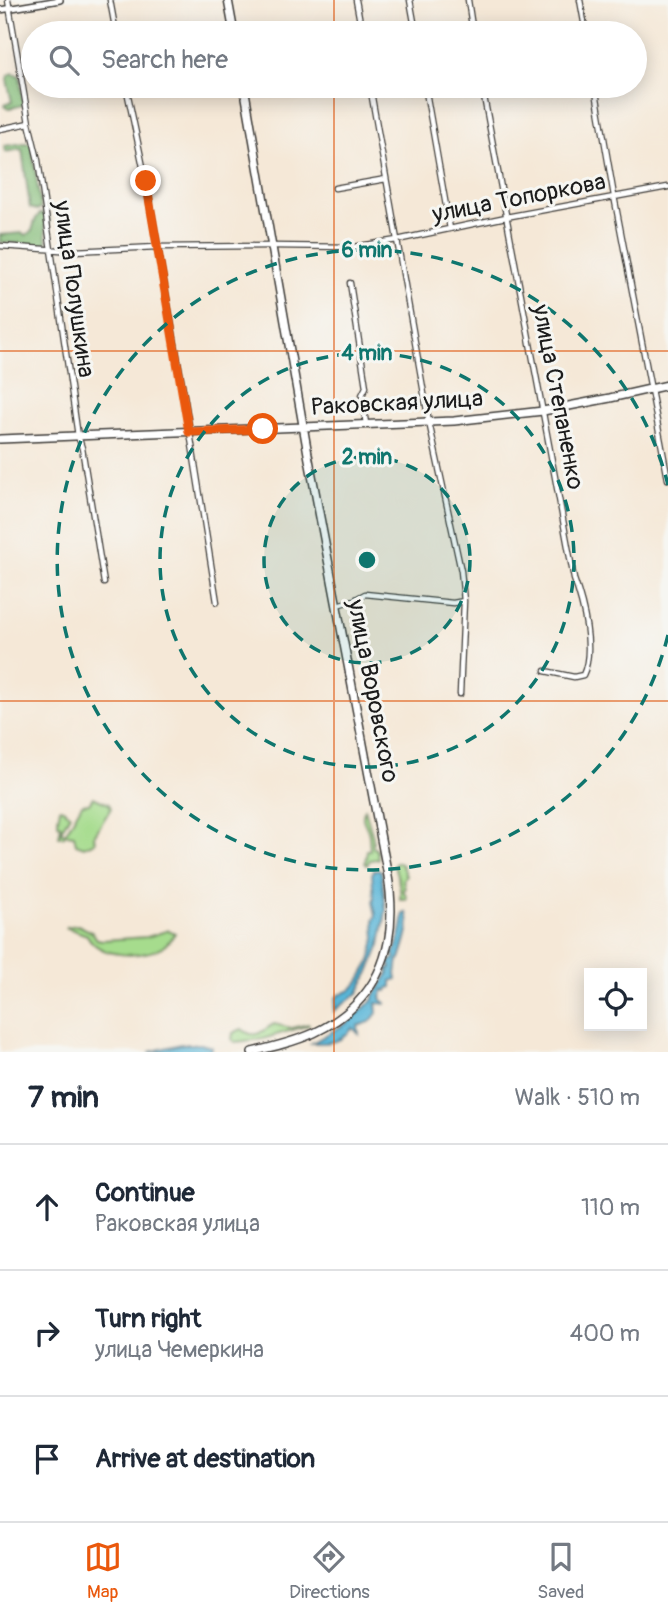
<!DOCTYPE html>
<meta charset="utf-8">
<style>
:root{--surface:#fff;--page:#f2f2f3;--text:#1f2937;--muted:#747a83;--line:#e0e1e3;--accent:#ea580c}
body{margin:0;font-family:Pangolin,sans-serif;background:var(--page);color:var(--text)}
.controls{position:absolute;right:21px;bottom:21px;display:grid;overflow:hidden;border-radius:0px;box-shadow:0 4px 18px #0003}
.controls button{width:63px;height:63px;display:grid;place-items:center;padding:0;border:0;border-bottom:2px solid var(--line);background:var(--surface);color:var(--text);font:35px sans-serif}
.stop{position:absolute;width:21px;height:21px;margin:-16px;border:5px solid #ea580c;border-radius:50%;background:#fff}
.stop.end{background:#ea580c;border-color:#fff;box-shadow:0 2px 7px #0008}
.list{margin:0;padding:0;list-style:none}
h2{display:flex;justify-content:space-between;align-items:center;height:91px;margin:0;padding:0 28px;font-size:30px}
h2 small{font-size:23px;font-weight:400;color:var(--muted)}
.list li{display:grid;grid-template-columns:46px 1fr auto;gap:21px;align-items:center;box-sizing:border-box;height:126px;padding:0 28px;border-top:2px solid var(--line)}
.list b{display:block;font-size:26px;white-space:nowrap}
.list p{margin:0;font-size:23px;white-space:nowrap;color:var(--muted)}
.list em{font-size:23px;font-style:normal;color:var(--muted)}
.icon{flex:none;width:38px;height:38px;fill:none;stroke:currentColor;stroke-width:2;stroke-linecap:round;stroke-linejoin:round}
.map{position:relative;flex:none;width:668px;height:1052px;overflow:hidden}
.search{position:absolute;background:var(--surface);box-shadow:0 4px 18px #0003;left:21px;right:21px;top:21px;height:77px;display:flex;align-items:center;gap:18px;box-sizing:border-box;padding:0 24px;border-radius:38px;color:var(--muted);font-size:26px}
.sheet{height:469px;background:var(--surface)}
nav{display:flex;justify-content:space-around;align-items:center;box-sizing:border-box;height:98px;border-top:2px solid var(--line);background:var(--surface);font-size:19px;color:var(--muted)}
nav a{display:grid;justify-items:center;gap:4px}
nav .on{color:var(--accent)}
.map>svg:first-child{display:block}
</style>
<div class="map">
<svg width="668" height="1052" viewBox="0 0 668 1052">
<rect width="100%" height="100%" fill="#f6f6f2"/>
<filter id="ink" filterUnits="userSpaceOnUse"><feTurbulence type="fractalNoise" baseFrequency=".0143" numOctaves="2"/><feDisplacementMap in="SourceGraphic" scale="14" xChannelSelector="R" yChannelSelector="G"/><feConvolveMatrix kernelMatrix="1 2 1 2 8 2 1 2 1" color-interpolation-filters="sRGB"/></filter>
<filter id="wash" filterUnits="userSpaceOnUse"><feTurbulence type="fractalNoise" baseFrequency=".00686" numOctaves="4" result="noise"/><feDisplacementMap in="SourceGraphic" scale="28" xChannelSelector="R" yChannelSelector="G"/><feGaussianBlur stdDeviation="1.57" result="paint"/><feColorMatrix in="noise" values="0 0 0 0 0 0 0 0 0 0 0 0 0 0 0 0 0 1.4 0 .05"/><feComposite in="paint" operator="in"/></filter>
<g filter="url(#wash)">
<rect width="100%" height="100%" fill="#f5e8d7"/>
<path fill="#a6dc8d" stroke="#617c54" stroke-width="2" d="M 93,797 L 109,804 L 111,808 L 94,836 L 95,842 L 84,847 L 76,844 L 74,835 L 66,834 L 63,837 L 59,837 L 61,825 L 58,824 L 58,818 L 60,808 L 63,809 L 70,814 L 62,829 L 62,833 L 66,832 L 82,804 L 89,803 Z
M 365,809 L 373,837 L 373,847 L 377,850 L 378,859 L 370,860 L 367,865 L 365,863 L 367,850 L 370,850 C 369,844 370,837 368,831 C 365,822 360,819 365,809 Z
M 397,862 L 401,864 L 406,876 L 403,879 L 405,889 L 403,890 L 407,897 L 406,899 L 400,899 C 402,889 397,875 394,865 Z
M 78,925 L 92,932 L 97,939 L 103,940 L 147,937 L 169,930 L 175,933 C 172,938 169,942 164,946 C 144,959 99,959 87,935 L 65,927 Z
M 274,1024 L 291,1028 L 308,1024 L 309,1025 L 263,1039 L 235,1042 L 232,1040 L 233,1033 L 242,1029 C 256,1041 262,1030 274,1024 Z"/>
<path fill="#84bc78" stroke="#506c4a" stroke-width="2" d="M 13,73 L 20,76 L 23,105 L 8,109 L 4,106 L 5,104 L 12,102 L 7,80 L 8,76 Z
M 24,143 L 31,143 L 41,208 L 37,210 L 30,208 L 22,149 L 5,152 L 4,146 Z
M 41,213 L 49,215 L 50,223 L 45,224 L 47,246 L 0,242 L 0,235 L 22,233 L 26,235 L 32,231 C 34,224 35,217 41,213 Z"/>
<path fill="#5ab6d8" stroke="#3b697a" stroke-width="2" d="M 378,869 L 381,871 L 382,877 L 386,911 L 380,945 L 369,972 L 358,993 L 334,1011 L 336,998 L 339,995 L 351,990 L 359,981 L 370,962 L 375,939 L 374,920 L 376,915 L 373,902 L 374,898 L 372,874 L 374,870 Z
M 406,912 C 413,924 404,945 400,959 L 398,960 L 396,974 L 397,979 L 392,981 L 392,987 L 388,988 L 387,991 L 384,990 L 381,997 L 382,1000 L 386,1003 L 386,1004 L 376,1003 L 377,1013 L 370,1022 L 358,1026 L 359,1034 L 353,1028 C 338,1044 333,1043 312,1043 L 347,1023 L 374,999 L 374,996 L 388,975 L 389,971 L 386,969 L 391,968 L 391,966 L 388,964 L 395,958 L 395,955 L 393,954 C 398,946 404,924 403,914 Z
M 181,1044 L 201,1044 L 212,1047 L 212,1049 L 206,1052 L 149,1052 Z"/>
</g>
<g filter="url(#ink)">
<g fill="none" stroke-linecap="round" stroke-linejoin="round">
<defs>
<path id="minor" d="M 8,0 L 29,123 L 38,160 L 78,436 L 82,448 L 104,583
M 110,0 L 116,33
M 356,0 L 362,33
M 410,0 L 416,33
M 468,0 L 473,33
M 580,0 L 586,33
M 126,86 L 146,181 L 185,401 L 217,602
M 370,86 L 429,422 L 461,571 L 464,601 L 460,694
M 425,86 L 450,229
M 482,86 L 574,579 C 583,604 595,650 583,675 L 574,677 L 545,671
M 595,86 L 614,196 L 668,479
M 0,129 L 29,123
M 335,188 L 386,179
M 0,246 L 74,251 L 157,247 L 272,246 L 353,247 L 397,240 L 506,217 L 668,187
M 350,283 L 366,387 L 362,395 L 366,424
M 337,605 L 354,600 L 365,594 L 453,603 L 464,601"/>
<path id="tertiary" d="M 0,10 L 60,0"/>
<path id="primary" d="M 228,0 L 234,33
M 244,86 L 308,454 L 388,876 C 399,945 380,1002 314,1033 C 294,1042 273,1047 252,1052
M 0,439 L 454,421 L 543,411 L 610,398 L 668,385"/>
</defs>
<use href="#minor" stroke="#3d3b38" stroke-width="7"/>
<use href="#tertiary" stroke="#3d3b38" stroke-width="8"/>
<use href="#primary" stroke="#3d3b38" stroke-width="10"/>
<use href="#minor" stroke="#fff" stroke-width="4.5"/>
<use href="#tertiary" stroke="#fff" stroke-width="5"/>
<use href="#primary" stroke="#fff" stroke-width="7"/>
</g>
</g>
<g fill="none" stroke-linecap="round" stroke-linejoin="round" filter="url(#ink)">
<path stroke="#ea580c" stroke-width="9" d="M 146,181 L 189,432 L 263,429"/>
</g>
<path fill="none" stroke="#de560d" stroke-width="2" stroke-opacity="0.55" d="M 334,0 L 334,33M 334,86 L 334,1052M 0,351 L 668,351M 0,701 L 668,701"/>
<circle cx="367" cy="560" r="103" fill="#0f766e" fill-opacity=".12"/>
<g fill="none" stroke="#0f766e" stroke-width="3.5" stroke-dasharray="12 9">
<circle cx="367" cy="560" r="103"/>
<circle cx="367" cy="560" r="207"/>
<path d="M668 635A310 310 0 1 1 668 485"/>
</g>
<g text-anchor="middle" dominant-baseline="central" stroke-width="6" stroke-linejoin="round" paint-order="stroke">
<g font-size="24" fill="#1c1c1c" stroke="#f6f6f2">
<text transform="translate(519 198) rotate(-11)">улица Топоркова</text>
<text transform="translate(74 289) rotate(82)">улица Полушкина</text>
<text transform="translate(558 397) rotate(79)">улица Степаненко</text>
<text transform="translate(397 403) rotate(-3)">Раковская улица</text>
<text transform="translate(373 691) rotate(79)">улица Воровского</text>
</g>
</g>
<circle cx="367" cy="560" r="10" fill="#0f766e" stroke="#f6f6f2" stroke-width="3.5"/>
<g font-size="21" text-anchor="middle" font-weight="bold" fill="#0f766e" stroke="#f6f6f2" stroke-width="6" stroke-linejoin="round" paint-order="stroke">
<text x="367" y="257">6 min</text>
<text x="367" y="360">4 min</text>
<text x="367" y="464">2 min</text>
</g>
</svg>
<div class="controls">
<button><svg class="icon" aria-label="locate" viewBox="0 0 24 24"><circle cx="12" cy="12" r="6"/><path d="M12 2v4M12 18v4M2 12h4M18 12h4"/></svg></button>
</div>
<div class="stop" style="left:263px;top:429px"></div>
<div class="stop end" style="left:146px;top:181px"></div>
<div class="search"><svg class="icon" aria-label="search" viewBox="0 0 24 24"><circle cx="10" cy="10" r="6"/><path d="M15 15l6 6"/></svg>Search here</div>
</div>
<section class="sheet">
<h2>7 min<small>Walk · 510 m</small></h2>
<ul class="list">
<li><svg class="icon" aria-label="ahead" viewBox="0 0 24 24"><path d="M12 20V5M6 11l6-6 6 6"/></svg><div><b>Continue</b><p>Раковская улица</p></div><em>110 m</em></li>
<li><svg class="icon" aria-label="right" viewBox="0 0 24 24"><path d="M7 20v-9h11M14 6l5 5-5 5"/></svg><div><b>Turn right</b><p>улица Чемеркина</p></div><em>400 m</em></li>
<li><svg class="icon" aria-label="arrive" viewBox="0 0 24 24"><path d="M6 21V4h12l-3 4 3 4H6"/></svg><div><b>Arrive at destination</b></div></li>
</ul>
</section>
<nav>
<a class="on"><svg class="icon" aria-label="map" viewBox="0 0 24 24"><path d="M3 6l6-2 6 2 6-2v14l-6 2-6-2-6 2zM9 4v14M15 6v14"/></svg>Map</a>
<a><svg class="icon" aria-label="directions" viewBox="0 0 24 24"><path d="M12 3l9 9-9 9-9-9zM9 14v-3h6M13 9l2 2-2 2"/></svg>Directions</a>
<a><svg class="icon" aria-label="saved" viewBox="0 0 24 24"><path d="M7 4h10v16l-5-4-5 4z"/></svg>Saved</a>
</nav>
